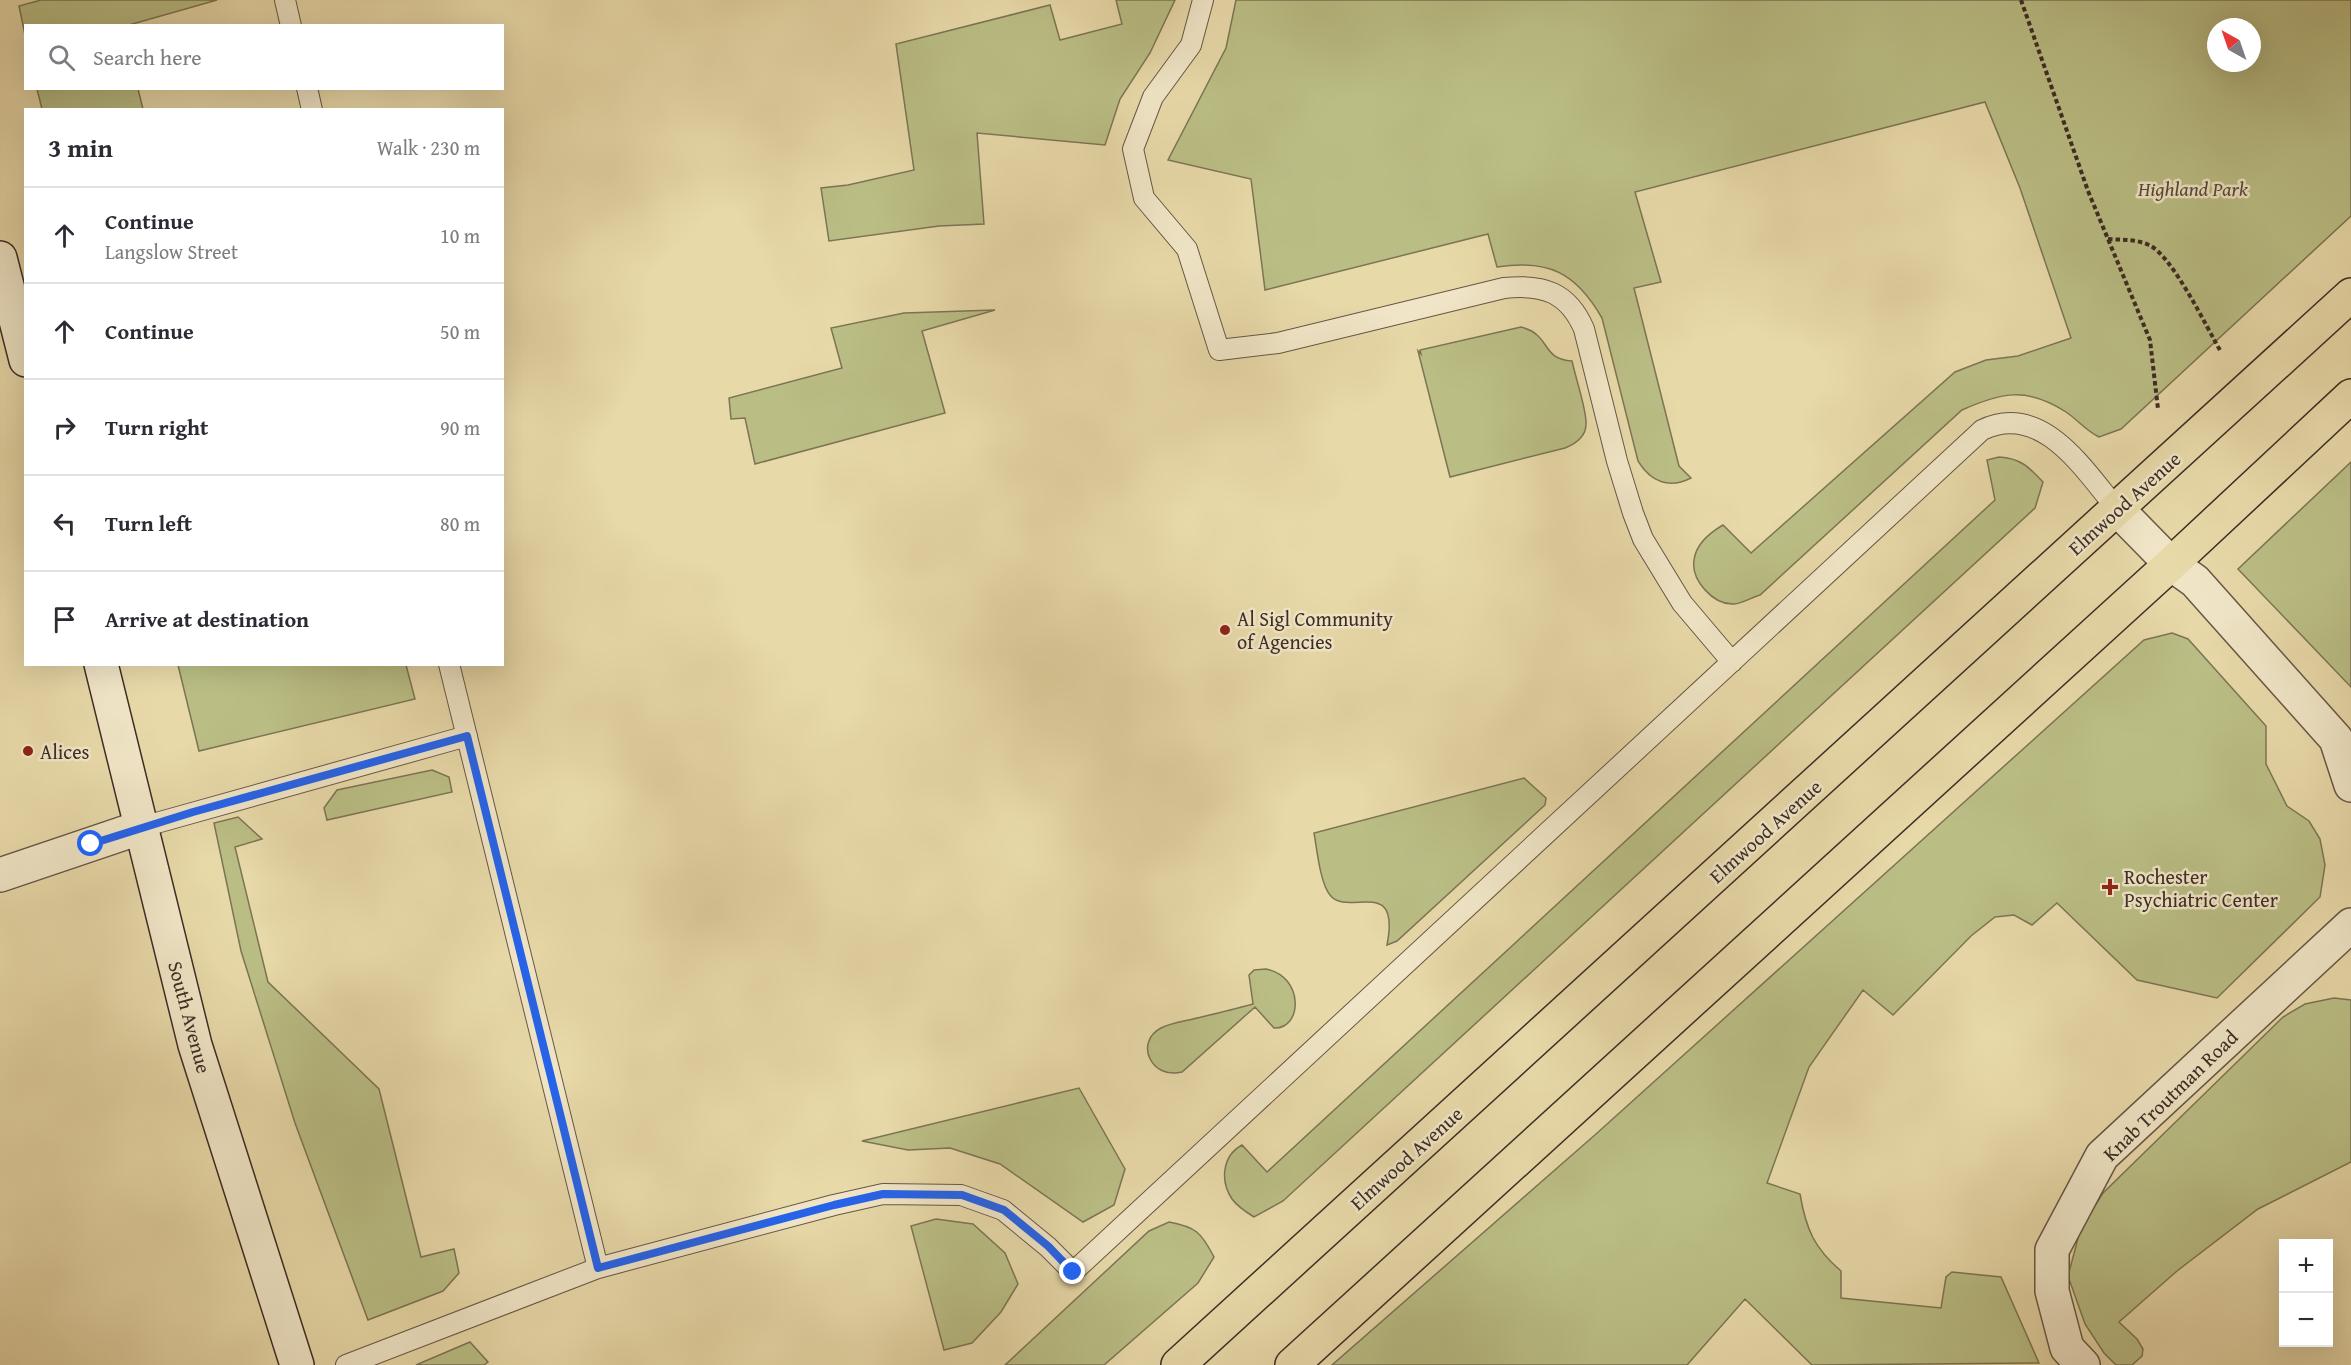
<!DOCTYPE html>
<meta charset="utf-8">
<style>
:root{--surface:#fff;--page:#f7f7f7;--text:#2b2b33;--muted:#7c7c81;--line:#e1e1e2}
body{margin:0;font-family:"Gentium Book Plus",serif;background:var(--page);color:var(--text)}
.controls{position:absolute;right:18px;bottom:18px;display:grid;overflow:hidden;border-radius:0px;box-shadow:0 6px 24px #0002}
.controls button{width:54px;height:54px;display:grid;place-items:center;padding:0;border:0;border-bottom:2px solid var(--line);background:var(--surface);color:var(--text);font:30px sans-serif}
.compass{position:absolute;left:2207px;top:18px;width:54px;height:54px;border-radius:50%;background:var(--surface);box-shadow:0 6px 24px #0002;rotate:320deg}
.stop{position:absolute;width:18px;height:18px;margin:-14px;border:4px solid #2563eb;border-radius:50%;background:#fff}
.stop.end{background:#2563eb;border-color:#fff;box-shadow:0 2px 6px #0008}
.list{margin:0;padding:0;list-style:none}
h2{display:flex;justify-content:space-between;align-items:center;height:78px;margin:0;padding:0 24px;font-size:26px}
h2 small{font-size:20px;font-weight:400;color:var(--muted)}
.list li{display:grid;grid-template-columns:39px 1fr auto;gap:18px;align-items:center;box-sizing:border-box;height:96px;padding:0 24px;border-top:2px solid var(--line)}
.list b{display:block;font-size:22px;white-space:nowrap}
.list p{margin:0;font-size:20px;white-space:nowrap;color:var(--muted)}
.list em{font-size:20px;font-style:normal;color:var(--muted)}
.icon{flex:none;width:33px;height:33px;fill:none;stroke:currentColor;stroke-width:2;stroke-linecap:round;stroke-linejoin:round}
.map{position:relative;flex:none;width:2351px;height:1365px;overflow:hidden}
.search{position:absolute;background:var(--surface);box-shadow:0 6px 24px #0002;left:24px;top:24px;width:480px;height:66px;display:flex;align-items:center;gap:15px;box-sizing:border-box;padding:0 21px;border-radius:0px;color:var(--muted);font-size:22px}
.panel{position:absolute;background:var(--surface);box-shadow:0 6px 24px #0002;left:24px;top:108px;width:480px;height:558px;border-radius:0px}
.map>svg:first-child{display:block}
</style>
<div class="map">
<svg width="2351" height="1365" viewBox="0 0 2351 1365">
<rect width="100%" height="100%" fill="#e8d9a9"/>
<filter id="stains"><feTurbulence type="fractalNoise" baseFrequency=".00333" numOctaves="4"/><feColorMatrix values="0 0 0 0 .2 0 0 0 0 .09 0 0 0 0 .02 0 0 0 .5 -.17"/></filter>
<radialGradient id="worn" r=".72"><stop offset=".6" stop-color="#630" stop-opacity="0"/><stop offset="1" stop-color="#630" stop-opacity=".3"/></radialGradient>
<path fill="#babe85" stroke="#7c7555" stroke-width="1.5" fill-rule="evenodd" d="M 41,0 L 217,0 L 129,25 L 26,26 L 25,35 L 19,6 Z
M 1116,0 L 1175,0 L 1150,53 L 1120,99 L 1105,145 L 977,133 L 984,224 L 939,226 L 829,241 L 821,188 L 848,185 L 914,170 L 896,44 L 1050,5 L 1060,40 L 1122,24 Z
M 1236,0 L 2351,0 L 2351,216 L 2121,429 L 2099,437 C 2086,431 2078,420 2066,412 C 2027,387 2002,392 1962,410 L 1760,595 C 1753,597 1741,604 1734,604 C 1713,605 1691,580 1694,560 C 1696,544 1711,532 1723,525 L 1751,553 L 1955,372 L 1986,360 L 2018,356 L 2071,338 L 2020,188 L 1985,102 L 1635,192 L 1661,282 L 1634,288 L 1679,466 L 1691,478 C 1669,489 1651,482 1638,461 L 1602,318 C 1576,273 1549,259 1497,267 L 1488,234 L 1265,290 L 1251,179 L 1168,160 L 1226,48 ZM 2216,27 L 2252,27 L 2252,63 L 2216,63 Z
M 37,89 L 138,89 L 143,109 L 42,109 Z
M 995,310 L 922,331 L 945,413 L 755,464 L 745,418 L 731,419 L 729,398 L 842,368 L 831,328 L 904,313 Z
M 1521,327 C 1552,335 1540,359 1572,361 C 1575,376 1587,411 1586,424 C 1586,437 1575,444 1565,448 L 1450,477 L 1418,351 L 1421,354 L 1420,350 Z
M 1999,457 C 2020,458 2029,467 2043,482 L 2035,508 L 1283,1201 L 1254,1217 C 1246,1212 1237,1206 1232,1199 C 1220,1181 1222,1156 1242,1145 L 1267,1172 L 1995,500 L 1987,460 Z
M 2351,462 L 2351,687 L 2238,569 Z
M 2172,633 L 2188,639 L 2266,726 L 2266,764 L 2287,806 L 2309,821 L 2320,839 L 2325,865 L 2320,897 L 2217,998 L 2137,980 L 2057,903 L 2032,925 L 2014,915 L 1995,917 L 1971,936 L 1893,1015 L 1863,990 L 1809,1067 L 1767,1183 L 1800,1194 C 1806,1229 1814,1248 1841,1271 L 1841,1298 L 1941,1308 L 1946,1277 L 1952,1272 L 2001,1277 L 2039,1363 L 1812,1365 L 1745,1299 L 1687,1365 L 1332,1365 L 1596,1134 L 2144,640 Z
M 178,665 L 406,665 L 415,699 L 199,751 Z
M 432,770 L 449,777 L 452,792 L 327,820 L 324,808 L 337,790 Z
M 1524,778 L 1546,798 L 1545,805 L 1397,941 L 1387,945 C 1401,874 1347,918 1330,895 C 1320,883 1317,849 1314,833 Z
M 238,817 L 262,839 L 235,847 L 268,982 L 379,1089 L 421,1257 L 454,1249 L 459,1273 L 443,1291 L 368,1320 L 295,1123 L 241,951 L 214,823 Z
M 1266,969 C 1304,976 1303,1029 1274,1028 L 1255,1007 L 1182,1072 C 1151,1080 1134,1042 1161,1028 C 1169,1024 1180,1022 1189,1020 C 1210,1015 1231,1010 1253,1004 L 1249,975 L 1254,970 Z
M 2334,998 L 2351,1000 L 2351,1162 L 2258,1209 L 2177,1271 L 2119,1322 L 2137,1339 L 2143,1349 L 2142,1356 L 2132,1365 L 2116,1365 L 2104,1353 L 2085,1324 L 2068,1276 L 2081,1227 L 2103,1193 L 2283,1017 L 2305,1004 Z
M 1079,1088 L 1125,1169 L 1114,1205 L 1083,1222 L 1000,1164 L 950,1148 L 908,1150 L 862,1141 Z
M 936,1219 L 973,1224 L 1005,1253 L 1018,1284 L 1001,1312 L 972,1343 L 944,1350 L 911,1226 Z
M 1169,1222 C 1196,1227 1201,1232 1214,1257 L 1198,1283 L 1104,1365 L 1005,1365 L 1149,1231 Z
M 470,1342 L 488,1362 L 484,1365 L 416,1365 Z"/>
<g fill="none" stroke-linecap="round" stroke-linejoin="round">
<defs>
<path id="service" d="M 285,0 L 291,26
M 1203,0 L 1191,45 L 1153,97 L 1133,149 L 1144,198 L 1187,249 L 1219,350 L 1278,343 L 1504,288 C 1543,284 1568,292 1584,329 L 1617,461 L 1633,513 L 1643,539 L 1682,603 L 1732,662
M 307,88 L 312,110
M 449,664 L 598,1268
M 142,827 L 467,736
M 346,1365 L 598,1268 L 834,1205 L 883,1194 L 961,1195 L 1003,1210 L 1048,1247 L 1073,1272 L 1982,430 C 2042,401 2084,470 2117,509"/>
<path id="minor" d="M 2117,509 L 2171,564 L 2195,581 L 2336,739 L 2351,785
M 0,875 L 142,827
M 2083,1365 L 2067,1348 L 2052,1291 L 2052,1250 L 2102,1156 L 2351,925"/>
<path id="secondary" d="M 0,258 L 26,360
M 101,664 L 195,1045 L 297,1365"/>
<path id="primary" d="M 1178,1365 L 2351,295
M 1292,1365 L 2171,564 L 2351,396"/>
</defs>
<use href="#service" stroke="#685746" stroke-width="22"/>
<use href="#minor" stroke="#685746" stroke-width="36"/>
<use href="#secondary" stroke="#3d2c25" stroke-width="36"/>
<use href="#primary" stroke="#3d2c25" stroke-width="36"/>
<path stroke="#3d2c25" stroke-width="4" stroke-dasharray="4.5 3" stroke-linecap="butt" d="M 2021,0 L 2088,191 L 2150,340 L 2158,409
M 2108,239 C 2122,240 2136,239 2149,245 C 2172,255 2207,328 2221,352"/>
<use href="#service" stroke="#f0e6c7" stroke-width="20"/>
<use href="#minor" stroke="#f0e6c7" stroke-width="33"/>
<use href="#secondary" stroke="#f0e6c7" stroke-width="33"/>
<use href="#primary" stroke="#e8d9a9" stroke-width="33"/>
</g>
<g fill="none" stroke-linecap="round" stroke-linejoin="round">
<path stroke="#2563eb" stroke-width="8" d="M 91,844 L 193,812 L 467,736 L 598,1268 L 834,1205 L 883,1194 L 962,1195 L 1004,1210 L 1048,1246 L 1073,1272"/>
</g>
<g fill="#8f2418" stroke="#f0e6c7" stroke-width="2">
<circle cx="1225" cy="630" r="6"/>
<circle cx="28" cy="751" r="6"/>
<path d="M2107 878h6v6h6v6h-6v6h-6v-6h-6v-6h6z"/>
</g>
<g text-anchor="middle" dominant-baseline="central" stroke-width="5" stroke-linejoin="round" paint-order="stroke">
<g font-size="20" font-style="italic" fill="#564938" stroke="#f0e6c7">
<text x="2193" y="188">Highland Park</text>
</g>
<g font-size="20" fill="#3d2c25" stroke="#f0e6c7">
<text transform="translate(2124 503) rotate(-42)">Elmwood Avenue</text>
<text transform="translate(1765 831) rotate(-42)">Elmwood Avenue</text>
<text transform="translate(190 1017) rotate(75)">South Avenue</text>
<text transform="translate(2170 1095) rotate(-44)">Knab Troutman Road</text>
<text transform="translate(1406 1158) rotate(-42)">Elmwood Avenue</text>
</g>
<g font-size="20" fill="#3d2c25" stroke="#f0e6c7" text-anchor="start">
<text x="1237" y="618">Al Sigl Community<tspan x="1237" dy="23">of Agencies</tspan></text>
<text x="40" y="751">Alices</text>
<text x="2124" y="876">Rochester<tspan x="2124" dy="23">Psychiatric Center</tspan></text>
</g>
</g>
<rect width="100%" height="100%" filter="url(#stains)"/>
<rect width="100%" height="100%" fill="url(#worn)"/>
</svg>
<div class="controls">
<button>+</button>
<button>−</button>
</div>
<svg class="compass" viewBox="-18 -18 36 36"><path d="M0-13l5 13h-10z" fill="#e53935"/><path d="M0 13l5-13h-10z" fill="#7c7c81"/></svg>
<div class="stop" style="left:91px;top:844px"></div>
<div class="stop end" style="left:1073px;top:1272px"></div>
<div class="search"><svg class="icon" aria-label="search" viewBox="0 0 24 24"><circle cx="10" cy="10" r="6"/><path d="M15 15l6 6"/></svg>Search here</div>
<section class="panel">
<h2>3 min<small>Walk · 230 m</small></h2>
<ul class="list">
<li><svg class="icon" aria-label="ahead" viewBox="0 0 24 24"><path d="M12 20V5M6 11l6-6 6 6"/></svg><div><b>Continue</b><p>Langslow Street</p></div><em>10 m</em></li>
<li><svg class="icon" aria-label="ahead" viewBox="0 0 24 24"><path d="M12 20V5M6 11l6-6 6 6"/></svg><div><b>Continue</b></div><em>50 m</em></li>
<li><svg class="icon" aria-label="right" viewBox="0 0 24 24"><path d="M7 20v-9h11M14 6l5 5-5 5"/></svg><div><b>Turn right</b></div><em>90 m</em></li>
<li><svg class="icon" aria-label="left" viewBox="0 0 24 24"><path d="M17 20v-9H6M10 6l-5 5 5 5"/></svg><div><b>Turn left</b></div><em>80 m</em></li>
<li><svg class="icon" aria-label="arrive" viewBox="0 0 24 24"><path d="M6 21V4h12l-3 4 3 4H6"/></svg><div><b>Arrive at destination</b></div></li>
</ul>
</section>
</div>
